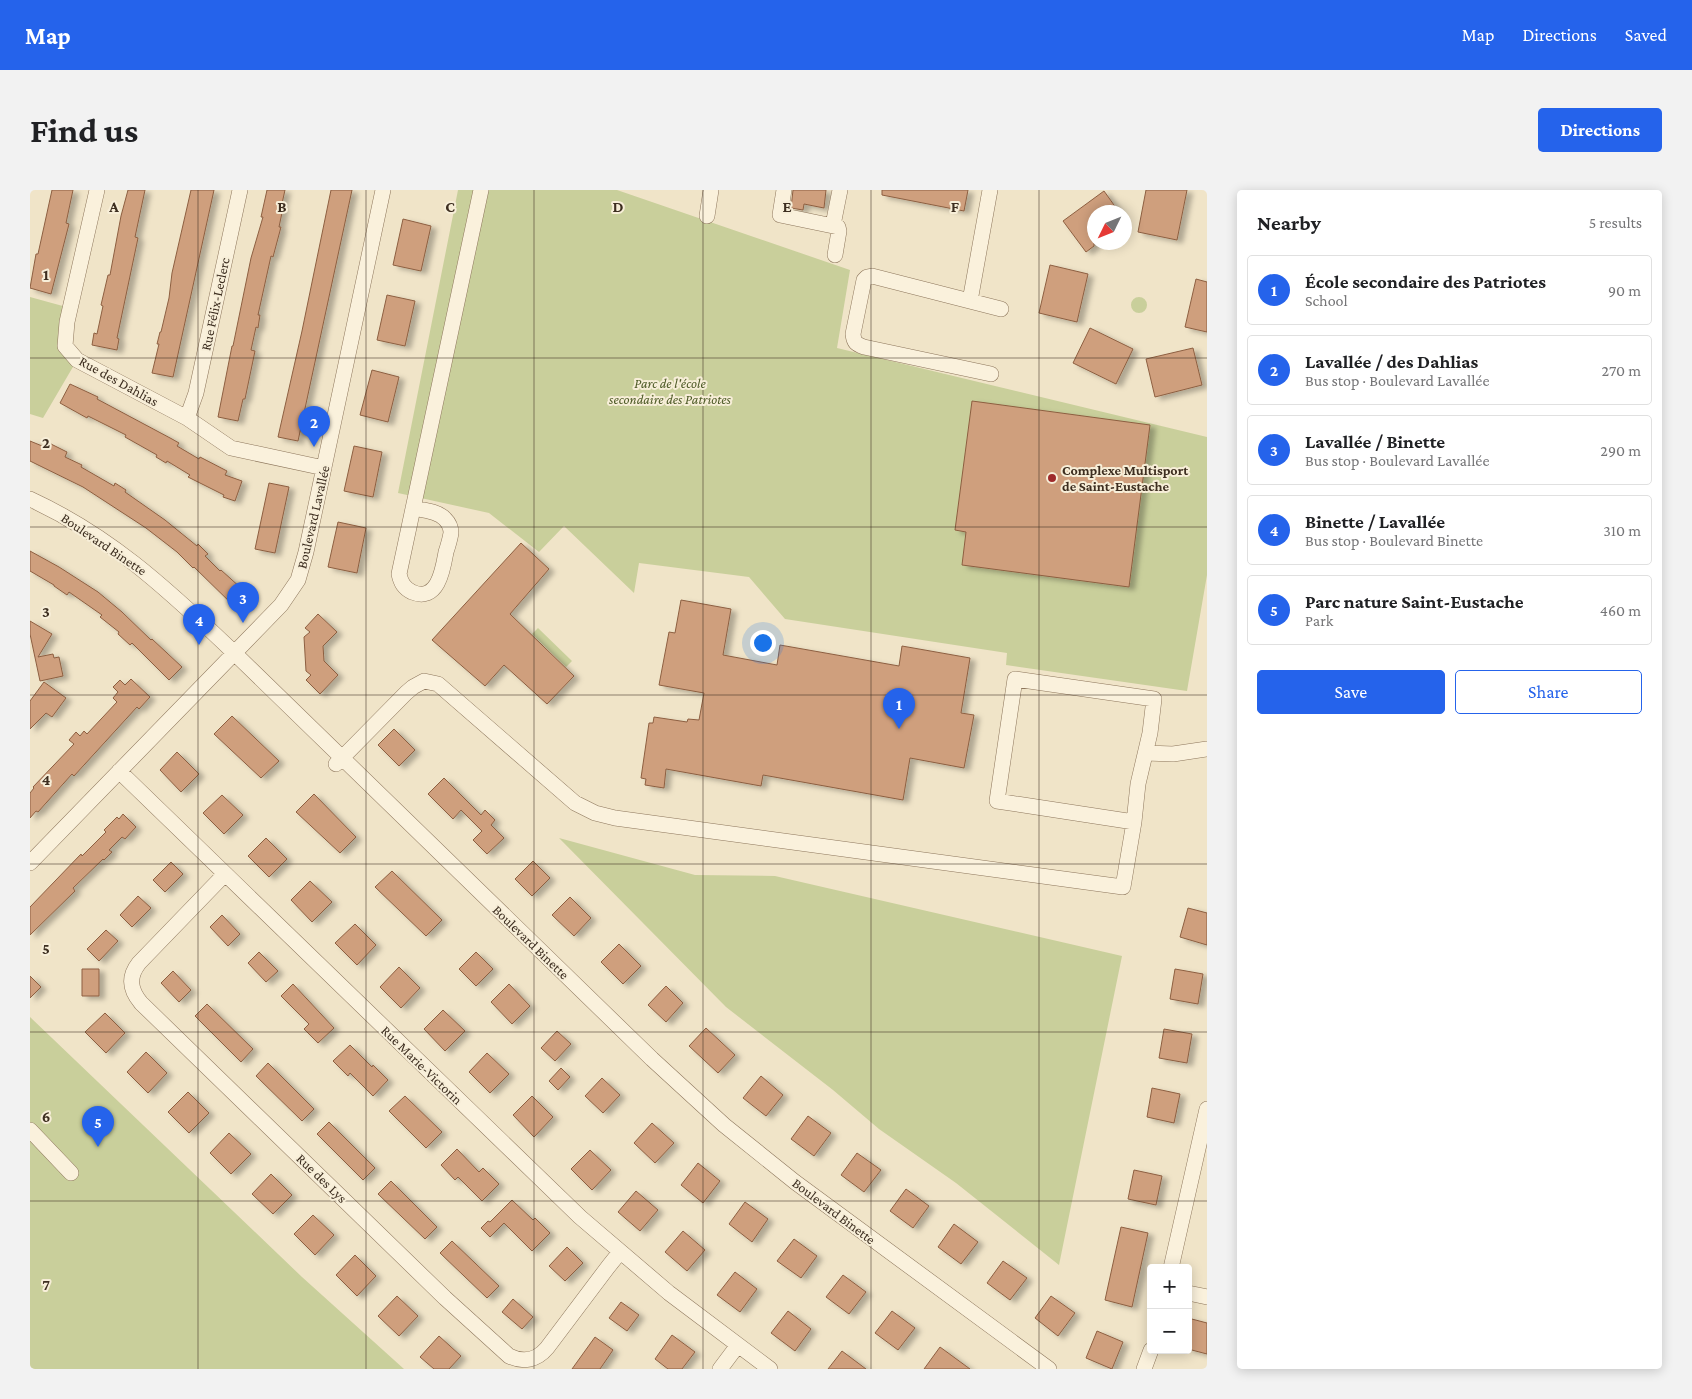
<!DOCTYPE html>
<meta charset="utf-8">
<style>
:root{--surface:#fff;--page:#f2f2f2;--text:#202124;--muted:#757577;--line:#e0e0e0;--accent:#2563eb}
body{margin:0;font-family:"Crimson Pro",serif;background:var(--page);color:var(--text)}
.controls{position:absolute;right:15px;bottom:15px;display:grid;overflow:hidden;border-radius:5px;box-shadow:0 2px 12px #0003}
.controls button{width:45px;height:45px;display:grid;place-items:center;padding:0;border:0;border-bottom:1px solid var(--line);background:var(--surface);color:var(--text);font:25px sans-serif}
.compass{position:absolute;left:1057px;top:15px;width:45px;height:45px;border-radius:50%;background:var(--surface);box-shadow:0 2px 12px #0003;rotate:227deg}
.you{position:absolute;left:732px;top:452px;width:18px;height:18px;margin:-12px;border:4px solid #fff;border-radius:50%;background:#1a73e8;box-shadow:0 0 0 8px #1a73e833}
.badge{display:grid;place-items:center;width:32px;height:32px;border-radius:50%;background:var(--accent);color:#fff;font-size:16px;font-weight:700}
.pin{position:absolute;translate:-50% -41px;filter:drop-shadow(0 1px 2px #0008)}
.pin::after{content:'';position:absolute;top:26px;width:18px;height:15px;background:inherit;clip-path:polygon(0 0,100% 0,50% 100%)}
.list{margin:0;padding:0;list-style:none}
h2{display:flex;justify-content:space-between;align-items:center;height:65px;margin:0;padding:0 20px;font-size:21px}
h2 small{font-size:16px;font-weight:400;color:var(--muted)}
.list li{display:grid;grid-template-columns:32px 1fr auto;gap:15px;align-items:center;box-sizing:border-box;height:70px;margin:0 10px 10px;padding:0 10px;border:1px solid var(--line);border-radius:5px}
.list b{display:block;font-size:19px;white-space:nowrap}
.list p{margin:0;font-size:16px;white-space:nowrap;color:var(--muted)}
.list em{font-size:16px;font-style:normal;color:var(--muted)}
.actions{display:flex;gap:10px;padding:15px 20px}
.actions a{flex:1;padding:11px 0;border:1px solid var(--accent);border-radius:5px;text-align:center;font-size:18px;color:var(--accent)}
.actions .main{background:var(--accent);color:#fff}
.map{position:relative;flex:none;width:1177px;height:1179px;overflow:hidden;border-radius:5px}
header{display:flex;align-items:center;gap:30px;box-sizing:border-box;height:70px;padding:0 25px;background:var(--accent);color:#fff}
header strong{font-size:24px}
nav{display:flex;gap:28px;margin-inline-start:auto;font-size:18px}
.intro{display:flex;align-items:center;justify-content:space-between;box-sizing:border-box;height:120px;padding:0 30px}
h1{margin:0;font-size:35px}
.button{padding:12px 22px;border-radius:5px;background:var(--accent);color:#fff;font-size:18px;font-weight:700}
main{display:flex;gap:30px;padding:0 30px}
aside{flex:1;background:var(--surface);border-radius:5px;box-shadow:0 2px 12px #0003}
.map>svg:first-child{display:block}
</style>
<header>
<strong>Map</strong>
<nav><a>Map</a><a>Directions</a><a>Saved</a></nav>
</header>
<div class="intro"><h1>Find us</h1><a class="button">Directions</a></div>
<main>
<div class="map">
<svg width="1177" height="1179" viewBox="0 0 1177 1179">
<defs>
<filter id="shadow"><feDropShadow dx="5.5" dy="3" stdDeviation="2.5" flood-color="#0004"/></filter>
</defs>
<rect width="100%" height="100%" fill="#f0e4c8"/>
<path fill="#c9cf9b" d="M 428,0 L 587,0 L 820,80 L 807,158 L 1177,247 L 1177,385 L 1157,501 L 976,475 L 977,463 L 755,429 L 719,387 L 609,373 L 604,403 L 534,336 L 509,362 L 459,323 L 368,303 Z
M 0,107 L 40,118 L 37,132 L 47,170 L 13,228 L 0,224 Z
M1101 115a8 8 0 1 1 16 0a8 8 0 1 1-16 0Z
M 508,438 L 542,471 L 536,477 L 502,444 Z
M 529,648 L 665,685 L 745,686 L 1092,766 L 1029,1075 L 926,993 L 849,939 L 803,900 L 696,817 Z
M 0,827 L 272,1087 L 374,1179 L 0,1179 Z"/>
<path fill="#cf9f7d" stroke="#8d5f41" filter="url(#shadow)" d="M 22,0 L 43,0 L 36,33 L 39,34 L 21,104 L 0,98 L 6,64 L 8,64 Z
M 98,0 L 115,0 L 105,47 L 108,48 L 87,148 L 89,149 L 87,160 L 62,155 L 64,143 L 67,144 L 73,116 L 71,115 L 78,85 L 80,85 L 91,26 Z
M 161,0 L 184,0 L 143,187 L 122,183 L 129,154 L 127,154 L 130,142 L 131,142 L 139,108 L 142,83 Z
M 237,0 L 255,0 L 251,18 L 253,18 L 249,37 L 251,37 L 243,67 L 241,66 L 228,125 L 230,125 L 228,138 L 226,137 L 221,160 L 225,161 L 215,209 L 213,209 L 208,231 L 188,227 L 202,156 L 203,156 L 221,68 L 233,27 L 231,27 Z
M 301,0 L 322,0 L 268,251 L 248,247 L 272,141 Z
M 763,0 L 796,0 L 794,18 L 774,14 L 773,20 L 761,18 Z
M 852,0 L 938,0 L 934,21 L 852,5 Z
M 1116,0 L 1157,0 L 1147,50 L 1108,42 Z
M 1074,1 L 1089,22 L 1064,22 L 1064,56 L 1056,62 L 1033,31 Z
M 373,29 L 401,36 L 391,81 L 363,75 Z
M 1020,75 L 1058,84 L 1047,132 L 1009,123 Z
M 1166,89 L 1177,92 L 1177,142 L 1155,137 Z
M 357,105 L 385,111 L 375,156 L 347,150 Z
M 1060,138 L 1103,159 L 1086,194 L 1043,173 Z
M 1163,158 L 1172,195 L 1125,207 L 1116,169 Z
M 342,180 L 369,187 L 358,232 L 330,225 Z
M 40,194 L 68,207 L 67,209 L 142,249 L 149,253 L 147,256 L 169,269 L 170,267 L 197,281 L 195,285 L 212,291 L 205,311 L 193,307 L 194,305 L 158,287 L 160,285 L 137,271 L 136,273 L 126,267 L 127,265 L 95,247 L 96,245 L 58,226 L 57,228 L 30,213 Z
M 942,211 L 1120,235 L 1099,397 L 932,375 L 936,342 L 925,340 Z
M 0,251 L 17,258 L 21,254 L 37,262 L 35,267 L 52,275 L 51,277 L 84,296 L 85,293 L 96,300 L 95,302 L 135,330 L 167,356 L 168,354 L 178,364 L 175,366 L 190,381 L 191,380 L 221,407 L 208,420 L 164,377 L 163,378 L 147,362 L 116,338 L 53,297 L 0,271 Z
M 324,256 L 352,262 L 343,307 L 314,301 Z
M 239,293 L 259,297 L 245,363 L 225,359 Z
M 308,332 L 336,338 L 327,383 L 298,377 Z
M 491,353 L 519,379 L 480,424 L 544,486 L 517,514 L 474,475 L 455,496 L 402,450 Z
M 0,361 L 29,377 L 68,402 L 92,422 L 121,450 L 122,449 L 152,477 L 139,490 L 102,453 L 100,455 L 88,444 L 89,442 L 70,427 L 72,425 L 39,402 L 37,405 L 24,396 L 24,395 L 0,381 Z
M 651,410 L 701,419 L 693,465 L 747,475 L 750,455 L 869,476 L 872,456 L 940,468 L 931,523 L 944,525 L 934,578 L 880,568 L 873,610 L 733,585 L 731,596 L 636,579 L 634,598 L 615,595 L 616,589 L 611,588 L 619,533 L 623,533 L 624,527 L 657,532 L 658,529 L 669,530 L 674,503 L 629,495 L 639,442 L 645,443 Z
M 288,424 L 307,442 L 293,456 L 294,471 L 308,485 L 290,504 L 276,490 L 281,485 L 276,481 L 274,447 L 280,442 L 275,438 Z
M 0,431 L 22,444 L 8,467 L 23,464 L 24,468 L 29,467 L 33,486 L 10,491 L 0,444 Z
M 101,489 L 120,507 L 109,519 L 107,517 L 44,586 L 42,584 L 8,622 L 6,621 L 0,628 L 0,603 L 4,598 L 3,597 L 44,554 L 39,550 L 46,542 L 50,546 L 54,541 L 57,544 L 87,512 L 83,508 L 88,502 L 83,497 L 90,490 L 95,495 Z
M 14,492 L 36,508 L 22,527 L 16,523 L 0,539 L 0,511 Z
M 202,526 L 249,571 L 231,588 L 184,544 Z
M 364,539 L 385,560 L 369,576 L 348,555 Z
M 147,562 L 169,584 L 151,602 L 130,580 Z
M 414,588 L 451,625 L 455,620 L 465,630 L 461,635 L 474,648 L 457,664 L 443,650 L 452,641 L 431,620 L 423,629 L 398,604 Z
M 284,604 L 326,647 L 310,663 L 266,622 Z
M 192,605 L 213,625 L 194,644 L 173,623 Z
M 93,624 L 106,637 L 95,649 L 92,647 L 79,660 L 82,662 L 74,670 L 73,669 L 43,698 L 45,701 L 0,745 L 0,717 L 51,664 L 52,666 L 76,642 L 74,640 L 87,627 L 89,629 Z
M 236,648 L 257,669 L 239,687 L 218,666 Z
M 503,671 L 520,688 L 502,706 L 485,689 Z
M 141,672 L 153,684 L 135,702 L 123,690 Z
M 362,681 L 412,730 L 396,746 L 345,697 Z
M 280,691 L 302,712 L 282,732 L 261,710 Z
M 108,706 L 121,718 L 102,737 L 90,725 Z
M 540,707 L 561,728 L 544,746 L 522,725 Z
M 1158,718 L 1177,723 L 1177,755 L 1150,747 Z
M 192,725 L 210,744 L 198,756 L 180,737 Z
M 325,734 L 346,755 L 327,775 L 305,753 Z
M 76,740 L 88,751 L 69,771 L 57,759 Z
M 589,754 L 611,776 L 593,794 L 571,772 Z
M 229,762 L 248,781 L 236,792 L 218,773 Z
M 446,762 L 463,779 L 446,796 L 429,779 Z
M 369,777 L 390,798 L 371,818 L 350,797 Z
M 52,779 L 69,779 L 69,806 L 52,806 Z
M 1145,779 L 1173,784 L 1168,814 L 1140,809 Z
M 143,781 L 161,800 L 149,812 L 131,793 Z
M 0,786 L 11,797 L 0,808 Z
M 263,794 L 304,838 L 288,853 L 274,839 L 279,834 L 251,806 Z
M 479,794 L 500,816 L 482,834 L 461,812 Z
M 636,796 L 653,813 L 636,832 L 618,815 Z
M 177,814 L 223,859 L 211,872 L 165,826 Z
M 413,820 L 435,841 L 415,861 L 394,839 Z
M 75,823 L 95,843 L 76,863 L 55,842 Z
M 676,838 L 705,865 L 688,883 L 659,856 Z
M 1134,839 L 1162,844 L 1157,873 L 1129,868 Z
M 527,841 L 541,854 L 525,871 L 511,858 Z
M 320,855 L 342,877 L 343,875 L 358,890 L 343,906 L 320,883 L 318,886 L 303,871 Z
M 116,862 L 137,883 L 118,903 L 97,882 Z
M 457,863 L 479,884 L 460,903 L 439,882 Z
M 238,873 L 284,919 L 272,931 L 226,886 Z
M 531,878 L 540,887 L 528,900 L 519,891 Z
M 731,886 L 753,905 L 736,926 L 713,908 Z
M 572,888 L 590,905 L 573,923 L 555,906 Z
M 1122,898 L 1150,904 L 1144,933 L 1117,927 Z
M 158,902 L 179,923 L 159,943 L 138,922 Z
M 375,906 L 412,942 L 396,958 L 359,921 Z
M 502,906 L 523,927 L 504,947 L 483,925 Z
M 778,926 L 801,943 L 784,966 L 761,949 Z
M 299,932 L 345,978 L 333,990 L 287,944 Z
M 622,933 L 644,953 L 625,973 L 604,953 Z
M 199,943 L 221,964 L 201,984 L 180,963 Z
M 427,959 L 449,982 L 453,978 L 469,994 L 452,1011 L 428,987 L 425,990 L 411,975 Z
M 560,960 L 581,980 L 562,1000 L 541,979 Z
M 827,963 L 851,980 L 834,1002 L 811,985 Z
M 668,973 L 690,991 L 673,1013 L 651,995 Z
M 1104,980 L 1132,986 L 1126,1015 L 1098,1009 Z
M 241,984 L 262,1005 L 243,1024 L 222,1004 Z
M 361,991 L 407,1037 L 395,1049 L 348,1004 Z
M 876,999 L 899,1016 L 883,1038 L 860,1021 Z
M 606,1001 L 628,1020 L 610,1041 L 588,1022 Z
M 482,1010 L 503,1030 L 505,1028 L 520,1043 L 502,1061 L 474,1033 L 460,1047 L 451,1038 L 458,1031 L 460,1032 Z
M 715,1012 L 738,1029 L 722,1052 L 699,1034 Z
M 283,1025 L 304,1045 L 285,1065 L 264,1044 Z
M 924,1034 L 948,1052 L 931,1074 L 908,1057 Z
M 1091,1037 L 1118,1043 L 1102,1117 L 1075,1110 Z
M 653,1041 L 675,1060 L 657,1081 L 635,1062 Z
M 764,1049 L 787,1066 L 771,1088 L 747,1071 Z
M 422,1051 L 469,1096 L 457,1108 L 410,1063 Z
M 537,1057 L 553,1073 L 535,1091 L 519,1076 Z
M 325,1065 L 346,1086 L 327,1106 L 306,1085 Z
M 973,1071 L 997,1088 L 980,1110 L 957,1093 Z
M 705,1082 L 727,1099 L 710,1122 L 687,1105 Z
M 813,1085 L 836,1102 L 819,1124 L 796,1107 Z
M 367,1106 L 388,1126 L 369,1146 L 348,1126 Z
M 1021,1106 L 1045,1123 L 1028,1146 L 1005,1128 Z
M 483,1109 L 503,1127 L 492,1139 L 472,1122 Z
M 591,1112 L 609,1125 L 597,1141 L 579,1128 Z
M 758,1121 L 781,1139 L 765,1161 L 741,1143 Z
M 862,1121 L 885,1138 L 868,1160 L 845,1143 Z
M 1158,1128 L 1177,1133 L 1177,1164 L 1158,1159 Z
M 1067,1141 L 1093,1152 L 1082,1179 L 1056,1168 Z
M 642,1145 L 665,1162 L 652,1179 L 638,1179 L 625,1169 Z
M 409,1146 L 431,1166 L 419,1179 L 404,1179 L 390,1167 Z
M 565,1147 L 583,1160 L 570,1179 L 542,1179 Z
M 910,1157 L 940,1179 L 894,1179 Z
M 812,1161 L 836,1179 L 798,1179 Z"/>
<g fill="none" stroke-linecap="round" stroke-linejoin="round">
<defs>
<path id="minor" d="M 67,0 L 37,132 L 35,156 L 47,170 L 157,228 L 201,258 L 294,278
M 754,0 L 750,25 L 808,37 L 809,41 L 805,65
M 677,26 L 681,0
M 803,35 L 810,0
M 940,111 L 960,0
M 961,184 L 834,157 C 826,154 824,153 823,144 L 834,90 L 837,87 L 842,86 L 971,119
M 157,228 L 166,203 L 210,0
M 0,309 C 78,345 134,396 195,454 L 622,869 L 694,935 L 765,992 L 1019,1179
M 383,318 C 393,320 408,321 415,329 C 419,333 421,338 421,343 C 420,349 418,356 416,362 C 413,379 408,413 382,402 C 374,398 371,393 369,384 L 451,0
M 1116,563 L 1143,564 L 1177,559
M 306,574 L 376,503 L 383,497 L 394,491 L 408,494 L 545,613 L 565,623 L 585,628 L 1093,697 L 1104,632 L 1108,594 L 1120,543 L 1124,509 L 985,489 L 967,611 L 1104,632
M 89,581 L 550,1027 L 639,1103 L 740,1179
M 0,673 L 251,415 L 268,390 L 276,362 L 353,0
M 195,684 L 109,773 C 98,787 100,800 111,813 L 415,1108 L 479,1166 C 493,1173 507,1170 517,1158 L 578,1077 L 590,1062
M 0,940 L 41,983
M 1141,1078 L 1177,919
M 1158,1103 L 1177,1107
M 690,1179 L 708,1155
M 1114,1179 L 1121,1160"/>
</defs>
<use href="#minor" stroke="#8d765c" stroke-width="16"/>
<use href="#minor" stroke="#faf1dc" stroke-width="15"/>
</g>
<path fill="none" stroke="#3d2e20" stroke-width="1" stroke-opacity="0.55" d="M 168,0 L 168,1179M 336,0 L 336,1179M 504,0 L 504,1179M 673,0 L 673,1179M 841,0 L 841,1179M 1009,0 L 1009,1179M 0,168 L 1177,168M 0,337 L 1177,337M 0,505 L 1177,505M 0,674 L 1177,674M 0,842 L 1177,842M 0,1011 L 1177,1011"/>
<circle fill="#9e2a2b" stroke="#f7eed8" stroke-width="2" cx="1022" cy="288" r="5"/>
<g text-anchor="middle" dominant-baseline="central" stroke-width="4" stroke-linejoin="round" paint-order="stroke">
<g font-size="14" fill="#3d2e20" stroke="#f7eed8">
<text transform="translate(185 114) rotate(-78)">Rue Félix-Leclerc</text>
<text transform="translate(89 191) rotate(29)">Rue des Dahlias</text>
<text transform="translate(283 327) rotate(-77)">Boulevard Lavallée</text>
<text transform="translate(74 354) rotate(34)">Boulevard Binette</text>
<text transform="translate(501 752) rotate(44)">Boulevard Binette</text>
<text transform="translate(392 875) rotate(44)">Rue Marie-Victorin</text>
<text transform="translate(292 988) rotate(44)">Rue des Lys</text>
<text transform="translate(804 1021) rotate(37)">Boulevard Binette</text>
</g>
<g font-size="14" font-style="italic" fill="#4d5a26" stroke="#f7eed8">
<text x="640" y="193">Parc de l'école<tspan x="640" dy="16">secondaire des Patriotes</tspan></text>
</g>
<g font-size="14" font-weight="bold" fill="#3d2e20" stroke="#f7eed8" text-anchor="start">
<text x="1032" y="280">Complexe Multisport<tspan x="1032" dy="16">de Saint-Eustache</tspan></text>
</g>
</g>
<g font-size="16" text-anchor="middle" font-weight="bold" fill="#3d2e20" stroke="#f7eed8" stroke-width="4" stroke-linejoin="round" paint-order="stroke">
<text x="84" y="22">A</text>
<text x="252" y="22">B</text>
<text x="420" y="22">C</text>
<text x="588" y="22">D</text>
<text x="757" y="22">E</text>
<text x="925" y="22">F</text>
<text x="16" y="90">1</text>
<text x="16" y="258">2</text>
<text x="16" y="427">3</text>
<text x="16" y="595">4</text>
<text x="16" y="764">5</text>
<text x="16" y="932">6</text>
<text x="16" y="1100">7</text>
</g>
</svg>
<div class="controls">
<button>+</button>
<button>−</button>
</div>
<svg class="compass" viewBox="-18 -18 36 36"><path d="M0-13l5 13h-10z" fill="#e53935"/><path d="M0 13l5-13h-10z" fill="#757577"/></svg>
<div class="you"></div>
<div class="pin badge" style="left:869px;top:539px">1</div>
<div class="pin badge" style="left:284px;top:257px">2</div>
<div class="pin badge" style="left:213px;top:433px">3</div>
<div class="pin badge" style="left:169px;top:455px">4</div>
<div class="pin badge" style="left:68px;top:957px">5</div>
</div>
<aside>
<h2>Nearby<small>5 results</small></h2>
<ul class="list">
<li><span class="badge">1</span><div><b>École secondaire des Patriotes</b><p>School</p></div><em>90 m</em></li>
<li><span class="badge">2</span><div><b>Lavallée / des Dahlias</b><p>Bus stop · Boulevard Lavallée</p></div><em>270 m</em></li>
<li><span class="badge">3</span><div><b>Lavallée / Binette</b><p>Bus stop · Boulevard Lavallée</p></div><em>290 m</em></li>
<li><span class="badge">4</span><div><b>Binette / Lavallée</b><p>Bus stop · Boulevard Binette</p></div><em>310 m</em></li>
<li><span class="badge">5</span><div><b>Parc nature Saint-Eustache</b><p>Park</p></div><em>460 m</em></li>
</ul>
<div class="actions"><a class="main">Save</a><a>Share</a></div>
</aside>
</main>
